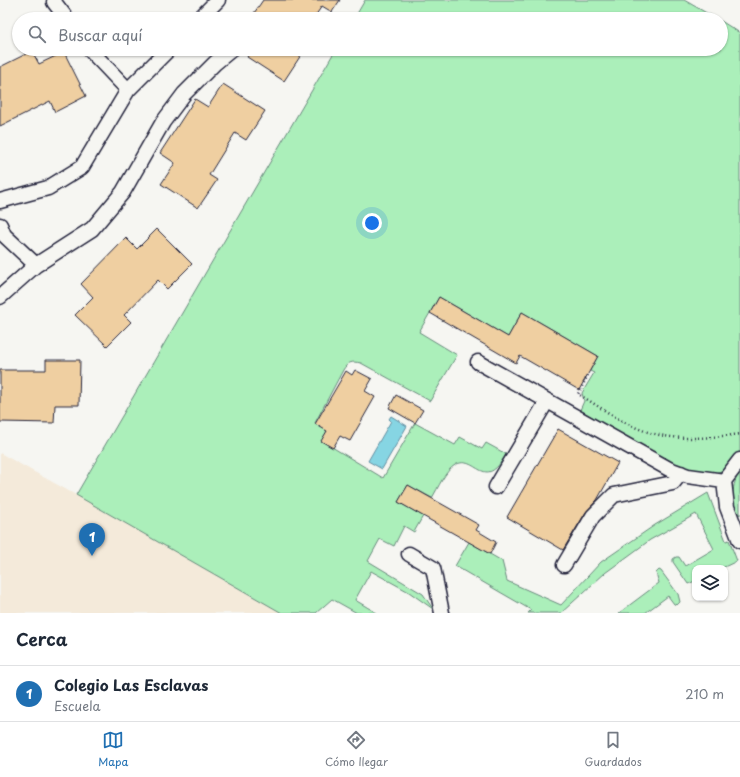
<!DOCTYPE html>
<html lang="es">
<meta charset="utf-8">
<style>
:root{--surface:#fff;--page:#f2f2f3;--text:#1f2937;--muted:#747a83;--line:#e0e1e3;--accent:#1f6fb2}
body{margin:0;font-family:"Playpen Sans",sans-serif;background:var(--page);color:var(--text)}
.controls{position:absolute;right:12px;bottom:12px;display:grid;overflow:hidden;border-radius:8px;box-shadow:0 1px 3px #0004}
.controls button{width:36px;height:36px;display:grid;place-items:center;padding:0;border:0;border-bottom:1px solid var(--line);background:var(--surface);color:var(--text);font:20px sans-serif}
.you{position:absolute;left:372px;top:223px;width:14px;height:14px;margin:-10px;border:3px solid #fff;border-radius:50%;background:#1a73e8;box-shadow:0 0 0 6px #1a73e833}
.badge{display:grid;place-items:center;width:26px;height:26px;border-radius:50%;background:var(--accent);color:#fff;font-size:13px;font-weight:700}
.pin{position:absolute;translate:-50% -33px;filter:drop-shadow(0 1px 2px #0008)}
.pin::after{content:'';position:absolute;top:21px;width:14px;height:12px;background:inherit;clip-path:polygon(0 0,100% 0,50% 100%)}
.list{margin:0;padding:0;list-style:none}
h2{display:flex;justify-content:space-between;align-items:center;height:52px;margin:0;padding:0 16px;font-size:17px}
h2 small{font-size:13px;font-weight:400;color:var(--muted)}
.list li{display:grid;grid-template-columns:26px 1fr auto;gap:12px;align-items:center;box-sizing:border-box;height:56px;padding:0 16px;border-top:1px solid var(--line)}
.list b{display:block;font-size:15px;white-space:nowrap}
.list p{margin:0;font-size:13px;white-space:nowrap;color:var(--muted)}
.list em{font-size:13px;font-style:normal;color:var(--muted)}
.icon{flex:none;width:22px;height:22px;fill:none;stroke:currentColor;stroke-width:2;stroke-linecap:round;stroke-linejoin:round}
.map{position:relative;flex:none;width:740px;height:613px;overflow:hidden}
.search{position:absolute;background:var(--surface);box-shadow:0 1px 3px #0004;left:12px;right:12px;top:12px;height:44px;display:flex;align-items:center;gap:10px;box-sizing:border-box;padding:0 14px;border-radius:22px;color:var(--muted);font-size:15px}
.sheet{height:108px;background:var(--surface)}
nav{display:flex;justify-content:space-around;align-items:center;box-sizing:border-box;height:56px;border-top:1px solid var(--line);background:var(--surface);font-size:11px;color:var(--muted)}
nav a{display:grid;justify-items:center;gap:2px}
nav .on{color:var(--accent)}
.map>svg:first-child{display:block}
</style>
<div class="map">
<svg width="740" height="613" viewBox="0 0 740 613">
<rect width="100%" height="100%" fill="#f6f6f2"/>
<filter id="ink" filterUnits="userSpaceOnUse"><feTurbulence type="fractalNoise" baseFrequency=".025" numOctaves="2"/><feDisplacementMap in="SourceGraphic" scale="8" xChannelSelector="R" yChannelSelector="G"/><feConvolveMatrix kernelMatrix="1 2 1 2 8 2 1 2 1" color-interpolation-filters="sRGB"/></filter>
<g filter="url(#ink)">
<path fill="#f4eada" d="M 0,453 L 85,500 L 282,613 L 0,613 Z"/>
<path fill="#abefba" stroke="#66887a" d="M 365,0 L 684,0 L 717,19 L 354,19 Z
M 721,21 L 740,33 L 740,452 L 721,471 L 715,473 L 689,469 L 664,459 L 580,410 L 584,401 L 582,393 L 594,373 L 590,371 L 598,356 L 522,312 L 508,337 L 439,297 L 419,332 L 457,355 L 430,401 L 361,363 C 351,361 348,362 343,370 L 315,423 L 327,431 L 322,441 L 383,478 L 415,423 L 455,445 L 460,437 L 482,449 L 486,443 L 506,454 C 484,494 476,453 455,465 C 445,471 438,488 432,498 L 408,485 L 398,502 L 423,516 L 414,532 L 404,526 L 394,546 L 380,539 L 368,561 L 423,594 L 433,609 L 409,592 L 371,571 L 355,600 L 377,613 L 357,613 L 332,599 L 316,613 L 282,613 L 76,495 L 336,49 L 721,49 Z
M 740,471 L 740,515 C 729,503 732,484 740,471 Z
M 708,493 L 726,541 L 729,540 L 737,561 L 722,568 L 695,568 L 695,581 L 688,584 L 673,562 L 673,559 L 676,557 L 679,557 L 685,566 L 714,549 L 696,514 L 650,540 L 605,573 L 561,613 L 528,613 L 531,610 L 455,566 L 469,542 L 502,561 L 507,581 L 561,605 L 601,562 L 655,525 Z
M 659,570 L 661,571 L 678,594 L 680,602 L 677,605 L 674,604 L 668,596 L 645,613 L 619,613 L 659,583 L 656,573 Z"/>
<path fill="#86d5e3" stroke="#5e8da0" d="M 391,416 L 407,426 L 382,469 L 368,461 L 391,421 L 389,419 Z"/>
<path fill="#efcfa1" stroke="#22223b" d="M 263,0 L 340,0 L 332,12 L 322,6 L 313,19 L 250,19 Z
M 252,49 L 305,49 L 284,81 L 247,57 Z
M 32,51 L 39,64 L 64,52 L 86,96 L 55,112 L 50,101 L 0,126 L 0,67 Z
M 223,84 L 265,111 L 246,140 L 235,133 L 209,175 L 217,180 L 198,208 L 161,184 L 175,163 L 160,153 L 195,99 L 208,107 Z
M 157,229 L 192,264 L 167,289 L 158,280 L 124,315 L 131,322 L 107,346 L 75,315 L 93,297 L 81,284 L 126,238 L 137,249 Z
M 439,297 L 508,337 L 522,312 L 598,356 L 579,390 L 520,356 L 516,363 L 430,313 Z
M 46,360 L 80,360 L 79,405 L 55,405 L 54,423 L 0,422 L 0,370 L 46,370 Z
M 355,370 L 372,379 L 365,391 L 375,397 L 350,441 L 340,436 L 333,448 L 321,441 L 327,431 L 315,424 L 346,371 L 352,375 Z
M 396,395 L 423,410 L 415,423 L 389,408 Z
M 558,429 L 618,463 L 597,500 L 586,512 L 563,550 L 507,517 Z
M 408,485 L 479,525 L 476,530 L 496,542 L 490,554 L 398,502 Z"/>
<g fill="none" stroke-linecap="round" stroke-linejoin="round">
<defs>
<path id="minor" d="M 54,2 L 67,19
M 199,19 L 218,0
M 89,49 L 128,90
M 0,201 L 48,188 L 82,167 L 128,90 L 169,49
M 0,225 L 4,235 L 36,265
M 0,297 L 36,265 L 92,229 L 123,192 L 163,122 L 184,94 L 215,63 L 232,49
M 478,362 L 669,469 L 688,476 L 724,481
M 740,460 L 724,481 L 727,507 L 740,541
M 496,487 L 547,401
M 409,554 L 433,568 L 442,613
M 564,565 L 593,516 L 614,495 L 673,483 L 681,473"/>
</defs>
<use href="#minor" stroke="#22223b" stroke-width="17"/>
<path stroke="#22223b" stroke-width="2.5" stroke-dasharray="1 3" stroke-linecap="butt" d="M 588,375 L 578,394 C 599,406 620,422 642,430 C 674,442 707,438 740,434"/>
<use href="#minor" stroke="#f6f6f2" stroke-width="14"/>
</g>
</g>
</svg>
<div class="controls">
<button><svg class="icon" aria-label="layers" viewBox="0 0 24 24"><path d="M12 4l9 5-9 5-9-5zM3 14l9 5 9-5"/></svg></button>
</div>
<div class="you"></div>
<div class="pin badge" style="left:92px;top:556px">1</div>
<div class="search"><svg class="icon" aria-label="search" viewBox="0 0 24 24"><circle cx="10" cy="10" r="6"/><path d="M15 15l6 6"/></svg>Buscar aquí</div>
</div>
<section class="sheet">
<h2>Cerca<small></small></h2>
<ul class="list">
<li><span class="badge">1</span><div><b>Colegio Las Esclavas</b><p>Escuela</p></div><em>210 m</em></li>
</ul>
</section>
<nav>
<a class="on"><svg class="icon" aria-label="map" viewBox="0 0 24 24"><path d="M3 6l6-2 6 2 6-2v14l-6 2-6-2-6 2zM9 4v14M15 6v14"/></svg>Mapa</a>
<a><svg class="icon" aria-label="directions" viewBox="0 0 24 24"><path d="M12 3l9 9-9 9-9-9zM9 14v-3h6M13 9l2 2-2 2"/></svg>Cómo llegar</a>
<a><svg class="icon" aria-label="saved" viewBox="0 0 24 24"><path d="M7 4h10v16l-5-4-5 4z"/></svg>Guardados</a>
</nav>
